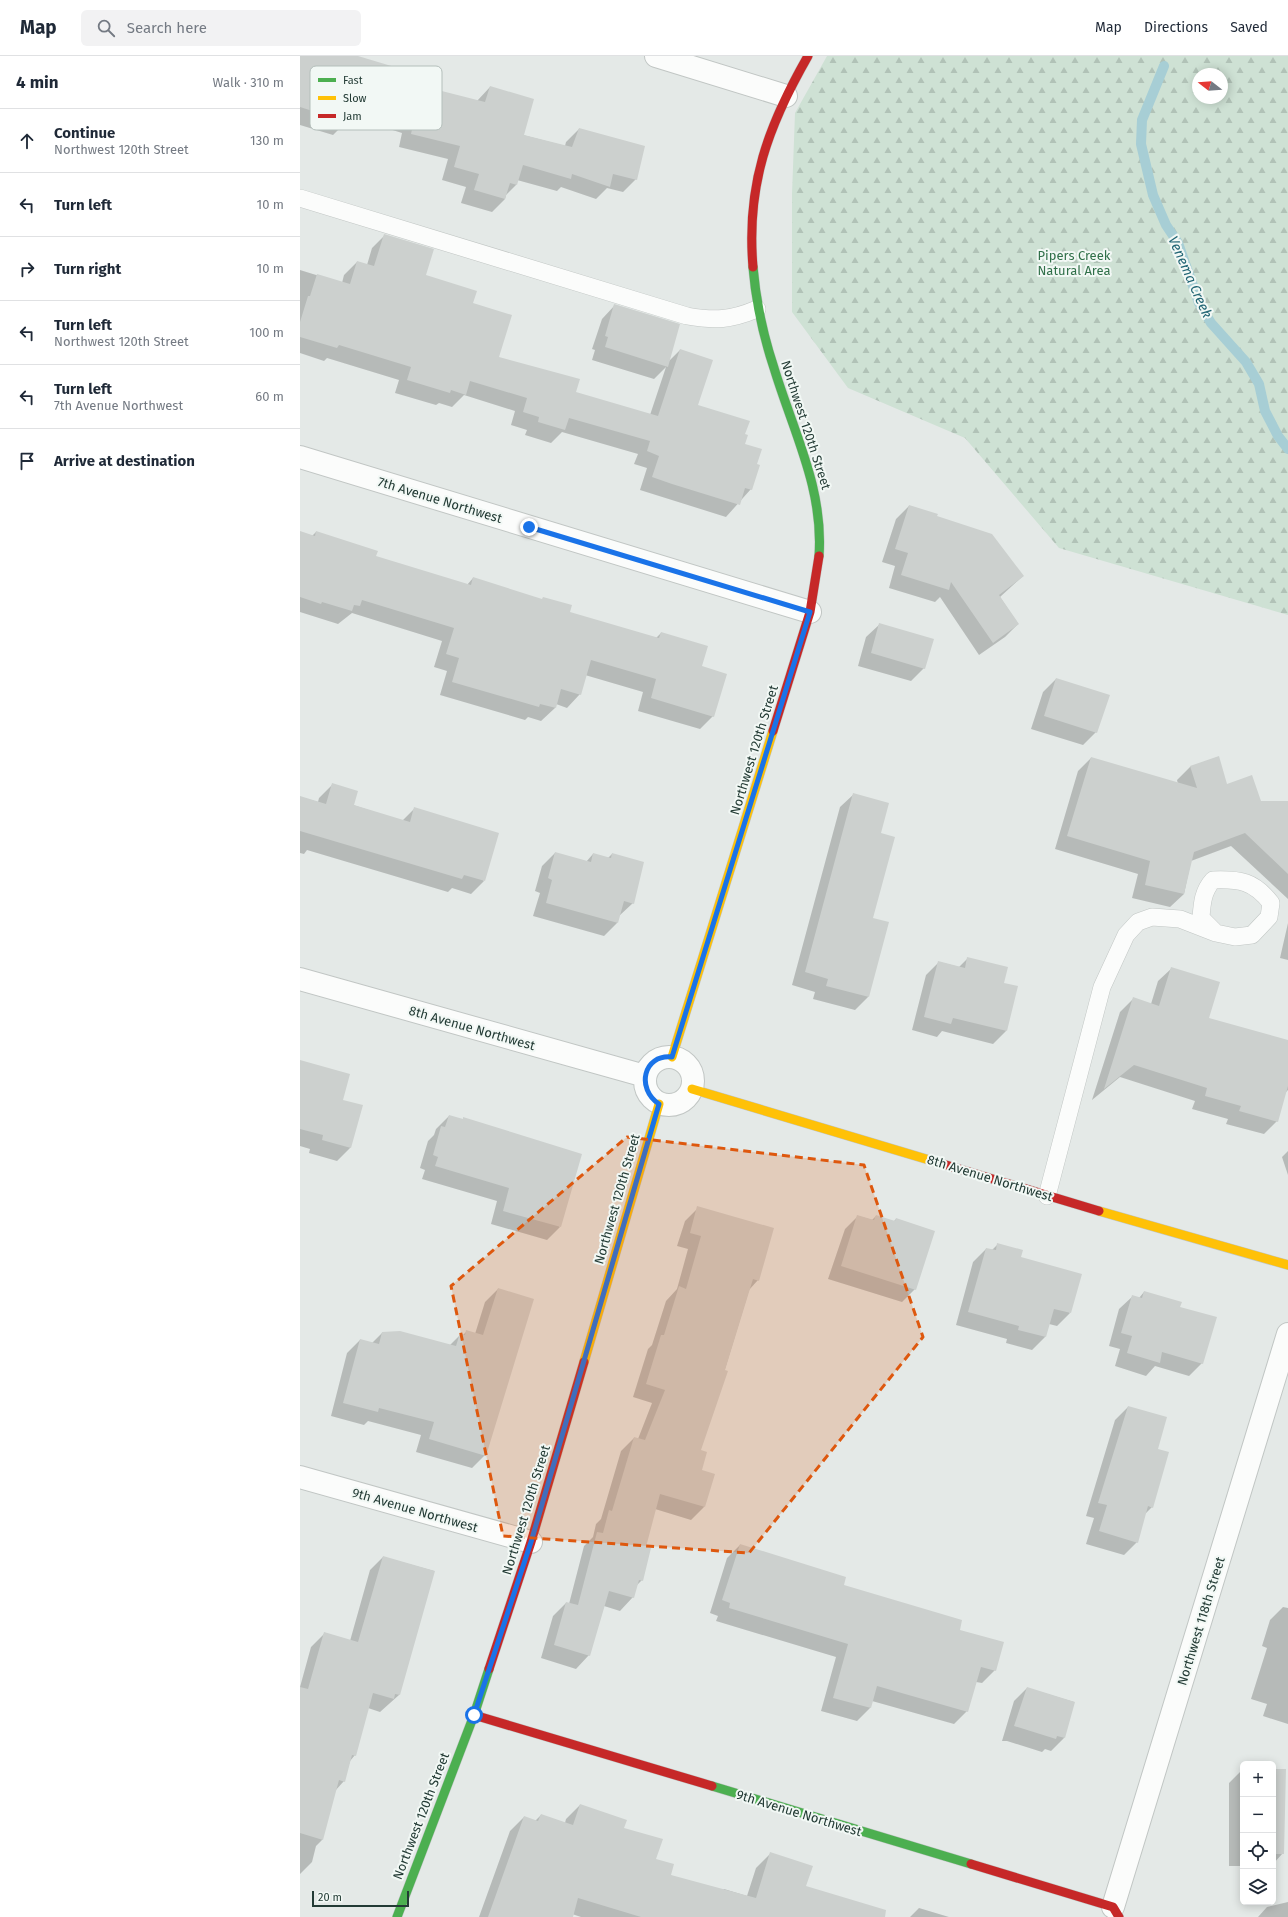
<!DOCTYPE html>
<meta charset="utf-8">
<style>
:root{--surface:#fff;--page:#f2f2f3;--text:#1f2937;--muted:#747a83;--line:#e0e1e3}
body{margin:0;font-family:"Fira Sans",sans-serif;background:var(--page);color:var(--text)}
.controls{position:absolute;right:12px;bottom:12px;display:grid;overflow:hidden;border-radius:6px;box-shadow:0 2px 10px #0003}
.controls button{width:36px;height:36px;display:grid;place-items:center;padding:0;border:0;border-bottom:1px solid var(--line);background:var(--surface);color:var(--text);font:20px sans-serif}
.compass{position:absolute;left:892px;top:12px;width:36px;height:36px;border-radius:50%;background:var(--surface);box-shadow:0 2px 10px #0003;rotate:287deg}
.scale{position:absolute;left:12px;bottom:10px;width:97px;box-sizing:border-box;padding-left:4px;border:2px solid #233b35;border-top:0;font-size:11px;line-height:14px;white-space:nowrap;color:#233b35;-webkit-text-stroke:3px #f2f8f5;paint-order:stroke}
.stop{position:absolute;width:12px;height:12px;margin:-9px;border:3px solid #1a73e8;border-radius:50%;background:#fff}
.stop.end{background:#1a73e8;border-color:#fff;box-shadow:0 1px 4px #0008}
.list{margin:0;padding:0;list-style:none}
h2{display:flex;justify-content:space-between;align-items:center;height:52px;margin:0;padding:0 16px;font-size:17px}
h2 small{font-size:13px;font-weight:400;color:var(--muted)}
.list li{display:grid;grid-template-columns:26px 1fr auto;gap:12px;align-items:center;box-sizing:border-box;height:64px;padding:0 16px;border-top:1px solid var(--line)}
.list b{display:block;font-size:15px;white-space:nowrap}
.list p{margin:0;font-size:13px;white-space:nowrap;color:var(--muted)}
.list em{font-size:13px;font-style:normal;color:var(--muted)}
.icon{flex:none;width:22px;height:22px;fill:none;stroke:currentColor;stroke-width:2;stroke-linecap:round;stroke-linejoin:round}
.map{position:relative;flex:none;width:988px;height:1861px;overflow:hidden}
header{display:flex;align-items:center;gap:24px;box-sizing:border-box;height:56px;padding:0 20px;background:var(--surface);border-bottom:1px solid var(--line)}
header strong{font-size:19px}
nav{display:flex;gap:22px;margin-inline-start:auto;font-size:14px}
.search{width:280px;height:36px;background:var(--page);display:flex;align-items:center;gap:10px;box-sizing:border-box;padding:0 14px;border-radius:6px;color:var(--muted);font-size:15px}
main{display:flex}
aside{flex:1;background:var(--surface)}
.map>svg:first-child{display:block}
</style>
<header>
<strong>Map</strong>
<div class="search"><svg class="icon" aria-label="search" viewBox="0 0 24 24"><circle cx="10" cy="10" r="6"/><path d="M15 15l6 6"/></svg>Search here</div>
<nav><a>Map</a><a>Directions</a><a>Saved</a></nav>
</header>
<main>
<aside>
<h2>4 min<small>Walk · 310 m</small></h2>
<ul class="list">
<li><svg class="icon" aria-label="ahead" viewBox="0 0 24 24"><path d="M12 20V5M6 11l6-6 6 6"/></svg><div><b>Continue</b><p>Northwest 120th Street</p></div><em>130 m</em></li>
<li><svg class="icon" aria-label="left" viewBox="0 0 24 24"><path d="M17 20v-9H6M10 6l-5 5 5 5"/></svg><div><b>Turn left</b></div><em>10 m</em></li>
<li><svg class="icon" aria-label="right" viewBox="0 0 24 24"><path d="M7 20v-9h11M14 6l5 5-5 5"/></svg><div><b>Turn right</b></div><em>10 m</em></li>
<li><svg class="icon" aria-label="left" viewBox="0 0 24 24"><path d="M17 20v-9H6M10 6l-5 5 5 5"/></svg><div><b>Turn left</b><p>Northwest 120th Street</p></div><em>100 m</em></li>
<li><svg class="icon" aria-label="left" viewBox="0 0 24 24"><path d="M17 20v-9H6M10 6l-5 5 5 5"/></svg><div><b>Turn left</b><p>7th Avenue Northwest</p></div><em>60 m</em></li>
<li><svg class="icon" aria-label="arrive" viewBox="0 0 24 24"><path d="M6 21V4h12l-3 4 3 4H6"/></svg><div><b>Arrive at destination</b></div></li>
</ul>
</aside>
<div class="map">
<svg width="988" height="1861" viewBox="0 0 988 1861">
<defs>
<pattern id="forest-firs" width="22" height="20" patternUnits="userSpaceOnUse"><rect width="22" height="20" fill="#cee1d4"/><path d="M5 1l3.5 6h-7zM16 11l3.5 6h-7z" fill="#b1c2b7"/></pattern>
</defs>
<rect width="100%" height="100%" fill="#e4e9e7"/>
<path fill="url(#forest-firs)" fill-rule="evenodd" d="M 527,0 L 988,0 L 988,559 L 759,492 L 665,382 L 548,332 L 492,256 L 492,138 L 495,57 ZM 898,18 L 922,18 L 922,42 L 898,42 Z"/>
<path fill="#0003" d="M 0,0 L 55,0 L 125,32 L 177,45 L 190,31 L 223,79 L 265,90 L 266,86 L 279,73 L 336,123 L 323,136 L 307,132 L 296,143 L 261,131 L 257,135 L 217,124 L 216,129 L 206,139 L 205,143 L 192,156 L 161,147 L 166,131 L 142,124 L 148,103 L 99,91 L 102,77 L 48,60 L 46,66 L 33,79 L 0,69 Z
M 85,179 L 125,220 L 172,247 L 198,302 L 275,337 L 350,359 L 366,311 L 354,323 L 292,304 L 295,294 L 292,293 L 302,263 L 315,249 L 368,306 L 380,294 L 397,350 L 444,379 L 444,389 L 456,409 L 451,433 L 426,461 L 340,434 L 347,412 L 334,408 L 338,398 L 262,376 L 251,387 L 225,379 L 227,374 L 211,369 L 215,355 L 164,339 L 152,351 L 139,347 L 136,349 L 95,337 L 99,324 L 27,302 L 24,305 L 0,297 L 0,214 L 42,227 L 44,219 L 57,206 L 67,209 L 72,192 Z
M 609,450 L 636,461 L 723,520 L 700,541 L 718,568 L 705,581 L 679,599 L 640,541 L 635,546 L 589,532 L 595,510 L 582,506 L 596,463 Z
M 0,476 L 12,480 L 16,476 L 75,501 L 167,529 L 173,522 L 268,557 L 356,582 L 361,577 L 400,611 L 413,660 L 400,673 L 338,655 L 343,636 L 285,619 L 280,638 L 267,652 L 256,648 L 255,652 L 241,665 L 228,661 L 225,664 L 140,639 L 147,615 L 134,611 L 142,585 L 52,557 L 38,568 L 0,556 Z
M 580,568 L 624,612 L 611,625 L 558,610 L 566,581 Z
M 756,623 L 796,676 L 783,689 L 731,673 L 743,636 Z
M 918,701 L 926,729 L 961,746 L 988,746 L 988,843 L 931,790 L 891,805 L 884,838 L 870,851 L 832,842 L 838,818 L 755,793 L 778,715 L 791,702 L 878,728 L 877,724 L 890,711 Z
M 32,729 L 53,749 L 102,765 L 114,753 L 184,825 L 171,838 L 152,832 L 148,836 L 7,794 L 4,798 L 0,797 L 0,741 L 18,746 L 19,742 Z
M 554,738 L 579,778 L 572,863 L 588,867 L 568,941 L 555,954 L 513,943 L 515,936 L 492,929 L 540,751 Z
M 255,797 L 286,806 L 293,798 L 308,802 L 312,798 L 333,847 L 319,860 L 317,867 L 304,880 L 233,860 L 240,837 L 235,835 L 242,810 Z
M 988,867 L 988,904 L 980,902 Z
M 668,902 L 703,927 L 706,975 L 693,988 L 642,975 L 637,981 L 612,974 L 626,919 L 639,906 L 659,911 Z
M 872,912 L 907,963 L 988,985 L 988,1034 L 985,1037 L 977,1065 L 964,1078 L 926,1068 L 928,1063 L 892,1053 L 895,1045 L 820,1021 L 792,1044 L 820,956 L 833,943 L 851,948 L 858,925 Z
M 0,1005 L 42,1045 L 62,1050 L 50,1092 L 37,1105 L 9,1097 L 10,1093 L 0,1090 Z
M 149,1060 L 260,1171 L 247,1184 L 191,1168 L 197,1145 L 122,1123 L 125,1114 L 120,1112 L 128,1085 L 134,1079 L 136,1073 Z
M 988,1095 L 988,1119 L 982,1101 Z
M 398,1152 L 458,1224 L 449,1234 L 400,1395 L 404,1451 L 391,1464 L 355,1453 L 345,1491 L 342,1524 L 336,1530 L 333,1541 L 320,1555 L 304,1550 L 289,1599 L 276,1613 L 241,1602 L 253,1560 L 266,1547 L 269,1548 L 284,1490 L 293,1481 L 296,1468 L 301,1463 L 321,1395 L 334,1382 L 338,1383 L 352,1347 L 333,1341 L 348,1293 L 352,1289 L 366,1245 L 377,1233 L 388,1193 L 377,1190 L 385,1165 Z
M 558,1160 L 572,1164 L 576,1160 L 593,1166 L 596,1163 L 615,1233 L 602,1246 L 528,1223 L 545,1173 Z
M 698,1188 L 720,1202 L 770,1257 L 757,1270 L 749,1268 L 745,1281 L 732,1294 L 706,1287 L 707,1283 L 656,1269 L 673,1206 L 686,1193 L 692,1194 Z
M 198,1233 L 185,1399 L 172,1412 L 116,1396 L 121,1379 L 68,1365 L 64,1369 L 31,1360 L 47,1297 L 60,1284 L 72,1287 L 82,1277 L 150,1289 L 161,1278 L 163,1279 L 167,1275 L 175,1278 L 185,1246 Z
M 844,1236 L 902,1307 L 889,1320 L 855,1310 L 846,1320 L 815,1310 L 820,1293 L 809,1290 L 819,1253 L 833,1240 L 839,1242 Z
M 828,1351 L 856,1394 L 852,1451 L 845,1458 L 837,1486 L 824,1499 L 786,1488 L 794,1462 L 786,1460 L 815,1364 Z
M 440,1489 L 658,1575 L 695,1614 L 682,1627 L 676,1626 L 667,1655 L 654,1668 L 572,1645 L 570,1652 L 557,1665 L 521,1655 L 536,1601 L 416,1565 L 418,1560 L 410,1557 L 427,1502 Z
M 83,1501 L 134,1515 L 99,1639 L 80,1656 L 68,1652 L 55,1699 L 50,1705 L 44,1725 L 35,1735 L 22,1784 L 16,1790 L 12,1806 L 0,1818 L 0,1631 L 11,1591 L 24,1578 L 50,1585 L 70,1514 Z
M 983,1551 L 988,1552 L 988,1668 L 963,1660 L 967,1648 L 951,1643 L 967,1592 L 962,1590 L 970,1564 Z
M 727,1632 L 774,1646 L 764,1682 L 751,1695 L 745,1693 L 742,1696 L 707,1685 L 702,1685 L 714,1645 Z
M 943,1713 L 943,1810 L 929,1810 L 929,1727 Z
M 973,1714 L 983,1797 L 973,1808 Z
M 280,1749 L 323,1773 L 369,1819 L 422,1835 L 424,1833 L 447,1840 L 456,1812 L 470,1798 L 505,1831 L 563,1861 L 281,1861 L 272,1858 L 272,1861 L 179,1861 L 210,1775 L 224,1761 L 235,1765 L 241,1759 L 265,1767 L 266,1763 Z
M 988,1846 L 988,1861 L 958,1861 L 967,1851 Z
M 619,1852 L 649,1861 L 610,1861 Z"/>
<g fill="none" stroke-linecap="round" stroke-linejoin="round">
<path stroke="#a7ced5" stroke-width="10" d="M 864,10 L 842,64 L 841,88 L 853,139 L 866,169 L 878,187 L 899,247 L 911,267 L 946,306 L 959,328 L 965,355 L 978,380 L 988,393"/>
</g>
<path fill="#ccd0ce" d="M 0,0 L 58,0 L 128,21 L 126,31 L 185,46 L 190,30 L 234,43 L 224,79 L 272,91 L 279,72 L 345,90 L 337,124 L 313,118 L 310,131 L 272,118 L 271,123 L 223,109 L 217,129 L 210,127 L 205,143 L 174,134 L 179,118 L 154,111 L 160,90 L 111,78 L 114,64 L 56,46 L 54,53 L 51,52 L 47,66 L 0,51 Z
M 84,178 L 134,193 L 126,219 L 177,235 L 173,247 L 212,259 L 199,301 L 280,323 L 276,336 L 358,360 L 380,293 L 413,304 L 398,349 L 450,365 L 445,378 L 448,379 L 445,388 L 462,393 L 457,408 L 460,409 L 452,434 L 445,432 L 440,449 L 372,428 L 352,421 L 359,400 L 347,395 L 350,385 L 269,362 L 265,374 L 238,366 L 239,361 L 223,356 L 227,342 L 170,325 L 166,339 L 151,334 L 150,337 L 107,324 L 111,311 L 39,289 L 37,292 L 0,281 L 0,266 L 8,240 L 10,240 L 17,218 L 50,228 L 57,205 L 74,210 Z
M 314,248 L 380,268 L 368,311 L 305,291 L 308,281 L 305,280 Z
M 609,449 L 638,458 L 637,460 L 692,478 L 724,520 L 699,539 L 719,568 L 693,587 L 651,526 L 649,534 L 601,519 L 608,497 L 595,493 Z
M 0,475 L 15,480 L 16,475 L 78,495 L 76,500 L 171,529 L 173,521 L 242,543 L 243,541 L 272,549 L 270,556 L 359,582 L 361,576 L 408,590 L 402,610 L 427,618 L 414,661 L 351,642 L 356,623 L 291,604 L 281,639 L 261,633 L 256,652 L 240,648 L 239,651 L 152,626 L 159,602 L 146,598 L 154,572 L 62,544 L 60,550 L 54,549 L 52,555 L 22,546 L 21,548 L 0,541 Z
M 579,567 L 634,583 L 625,613 L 571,597 Z
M 756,622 L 810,639 L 797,677 L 744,660 Z
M 919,700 L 927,728 L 952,719 L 961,745 L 988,745 L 988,818 L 945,777 L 894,796 L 884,838 L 845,829 L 850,805 L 767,780 L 791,701 L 897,732 L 890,710 Z
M 32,727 L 58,735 L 54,749 L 110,766 L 114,751 L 199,777 L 185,825 L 164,819 L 162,823 L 0,775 L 0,740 L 26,748 Z
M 553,737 L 589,747 L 581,777 L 595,781 L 573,862 L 589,866 L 569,941 L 526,930 L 528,923 L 505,916 Z
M 255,796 L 291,806 L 293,797 L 311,802 L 312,797 L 344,806 L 334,848 L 324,845 L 318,867 L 246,847 L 252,824 L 248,822 Z
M 667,901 L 708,911 L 704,927 L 718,930 L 707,975 L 653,962 L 651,968 L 624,961 L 638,905 L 665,912 Z
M 871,911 L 920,926 L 909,962 L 988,984 L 988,1030 L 978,1066 L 939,1055 L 941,1050 L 905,1040 L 907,1032 L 834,1009 L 804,1033 L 833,941 L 859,950 Z
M 0,1004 L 50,1018 L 43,1044 L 63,1049 L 51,1092 L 22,1084 L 23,1079 L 0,1073 Z
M 149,1059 L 163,1063 L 163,1061 L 282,1098 L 261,1171 L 203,1155 L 209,1132 L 135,1110 L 138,1101 L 133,1099 L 141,1070 L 145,1071 Z
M 397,1150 L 474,1172 L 459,1225 L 453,1223 L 425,1314 L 428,1315 L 401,1394 L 407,1396 L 402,1414 L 415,1418 L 405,1451 L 360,1438 L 346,1491 L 351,1492 L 343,1525 L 339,1524 L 334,1542 L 309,1535 L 290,1600 L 254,1589 L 266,1546 L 278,1549 L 297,1476 L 303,1477 L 309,1454 L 312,1455 L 334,1381 L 345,1384 L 365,1334 L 346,1328 L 361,1279 L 364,1279 L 379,1230 L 386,1233 L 401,1180 L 390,1177 Z
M 557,1159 L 574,1164 L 576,1159 L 595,1165 L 596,1162 L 635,1175 L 616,1234 L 541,1210 Z
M 697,1187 L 723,1194 L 721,1201 L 782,1218 L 771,1257 L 754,1253 L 746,1281 L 718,1274 L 719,1270 L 668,1256 L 686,1192 L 696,1194 Z
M 198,1232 L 234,1243 L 186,1400 L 129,1383 L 134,1366 L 79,1352 L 78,1356 L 43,1347 L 60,1283 L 79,1288 L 82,1276 L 100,1275 L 156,1290 L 160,1277 L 165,1279 L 166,1274 L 183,1279 Z
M 844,1235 L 882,1246 L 880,1251 L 917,1261 L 903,1308 L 862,1296 L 860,1307 L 827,1297 L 832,1280 L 821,1277 L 832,1239 L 842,1242 Z
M 828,1350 L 867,1361 L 858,1393 L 869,1396 L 853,1452 L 848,1450 L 838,1487 L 799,1475 L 807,1449 L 798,1447 Z
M 440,1488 L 546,1521 L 544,1529 L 662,1564 L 660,1574 L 704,1586 L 696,1615 L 681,1611 L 668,1656 L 577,1630 L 571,1652 L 533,1642 L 548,1588 L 429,1552 L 430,1547 L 422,1544 Z
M 83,1500 L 135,1515 L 100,1639 L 95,1638 L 94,1643 L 73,1637 L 56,1700 L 52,1699 L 45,1726 L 39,1724 L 23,1784 L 0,1777 L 0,1631 L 8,1633 L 24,1576 L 58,1586 Z
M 727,1631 L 775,1646 L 765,1682 L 757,1680 L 756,1683 L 714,1670 Z
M 942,1712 L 943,1712 L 943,1797 L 942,1797 Z
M 973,1713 L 986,1713 L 984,1798 L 973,1798 Z
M 280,1748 L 327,1764 L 324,1772 L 363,1783 L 356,1803 L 374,1808 L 371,1819 L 456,1842 L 470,1796 L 513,1810 L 506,1830 L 586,1854 L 585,1861 L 341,1861 L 278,1842 L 273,1861 L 188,1861 L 224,1760 L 238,1765 L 241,1758 L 273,1769 Z"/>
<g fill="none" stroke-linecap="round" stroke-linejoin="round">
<defs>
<path id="lane" d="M 0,142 L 387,260 C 415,265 431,264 457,253
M 747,1140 L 802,931 L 826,879 L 838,866 L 852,861 L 880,863 L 916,877 L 935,881 L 952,879 L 969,861 L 971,847 C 954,825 940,823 913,824 C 903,835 902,847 901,862 L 916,877"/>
<path id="street" d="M 356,0 L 486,40
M 0,401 L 510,556
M 0,923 L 345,1020
M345 1025a24 24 0 1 1 48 0a24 24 0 1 1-48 0Z
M 0,1421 L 231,1486
M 813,1851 L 988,1278"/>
<path id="fast" d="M 453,211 C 456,246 463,279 474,312 C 493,375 524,433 519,500
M 412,1730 L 671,1808
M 97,1861 L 174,1659 L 189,1613"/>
<path id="slow" d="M 372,1001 L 473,675
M 392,1033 L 636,1106
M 799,1155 L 988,1209
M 284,1306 L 359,1048"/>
<path id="jam" d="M 453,211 C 446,129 468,70 508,0
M 473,675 L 510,556 L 519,500
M 636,1106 L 799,1155
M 189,1613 L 231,1486 L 284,1306
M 174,1659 L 412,1730
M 671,1808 L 813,1851 L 819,1861"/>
</defs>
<use href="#lane" stroke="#c1c6c4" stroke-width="18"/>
<use href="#street" stroke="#c1c6c4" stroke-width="24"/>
<use href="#fast" stroke="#c0c6c4" stroke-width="10"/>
<use href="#slow" stroke="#c0c6c4" stroke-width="10"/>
<use href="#jam" stroke="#c0c6c4" stroke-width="10"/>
<use href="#lane" stroke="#fbfcfb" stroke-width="17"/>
<use href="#street" stroke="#fbfcfb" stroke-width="22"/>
<use href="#fast" stroke="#4caf50" stroke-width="9"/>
<use href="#slow" stroke="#ffc107" stroke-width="9"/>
<use href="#jam" stroke="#c62828" stroke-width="9"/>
</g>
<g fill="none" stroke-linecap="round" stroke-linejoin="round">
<path stroke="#1a73e8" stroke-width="5" d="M 174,1659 L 231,1486 L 359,1048 C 336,1033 343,998 372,1001 L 510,556 L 229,471"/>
</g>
<path fill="#de580e" fill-opacity="0.2" stroke="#de580e" stroke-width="3" stroke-dasharray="8 5" stroke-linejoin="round" d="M 327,1081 L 564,1109 L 623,1281 L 449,1497 L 203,1480 L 151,1230 Z"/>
<g text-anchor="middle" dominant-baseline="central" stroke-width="4" stroke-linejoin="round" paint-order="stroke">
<g font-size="13" fill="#307049" stroke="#f2f8f5">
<text x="774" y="199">Pipers Creek<tspan x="774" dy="15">Natural Area</tspan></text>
</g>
<g font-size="13" fill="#233b35" stroke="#f2f8f5">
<text transform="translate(506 369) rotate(72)">Northwest 120th Street</text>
<text transform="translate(140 444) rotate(17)">7th Avenue Northwest</text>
<text transform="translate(454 694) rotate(-73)">Northwest 120th Street</text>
<text transform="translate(172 972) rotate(16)">8th Avenue Northwest</text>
<text transform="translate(690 1122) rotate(17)">8th Avenue Northwest</text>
<text transform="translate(317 1143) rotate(-74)">Northwest 120th Street</text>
<text transform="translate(115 1454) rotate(16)">9th Avenue Northwest</text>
<text transform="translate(226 1454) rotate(-73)">Northwest 120th Street</text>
<text transform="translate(901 1565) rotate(-73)">Northwest 118th Street</text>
<text transform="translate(499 1757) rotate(17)">9th Avenue Northwest</text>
<text transform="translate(121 1760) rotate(-69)">Northwest 120th Street</text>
</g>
<g font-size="14" font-style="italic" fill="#216574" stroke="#f2f8f5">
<text transform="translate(890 221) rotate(66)">Venema Creek</text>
</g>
</g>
<rect x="10" y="10" width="132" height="64" rx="6" fill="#f2f8f5" stroke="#b4bfbb" stroke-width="1"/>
<rect x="18" y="22" width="18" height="4" fill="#4caf50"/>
<rect x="18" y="40" width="18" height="4" fill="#ffc107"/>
<rect x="18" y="58" width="18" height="4" fill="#c62828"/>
<g font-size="11" fill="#233b35">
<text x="43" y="28">Fast</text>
<text x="43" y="46">Slow</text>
<text x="43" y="64">Jam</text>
</g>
</svg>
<div class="controls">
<button>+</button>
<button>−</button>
<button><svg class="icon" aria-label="locate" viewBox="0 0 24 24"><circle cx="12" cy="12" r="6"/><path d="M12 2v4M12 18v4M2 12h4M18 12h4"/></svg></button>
<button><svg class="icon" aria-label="layers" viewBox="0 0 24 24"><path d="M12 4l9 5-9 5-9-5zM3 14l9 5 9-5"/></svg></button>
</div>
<svg class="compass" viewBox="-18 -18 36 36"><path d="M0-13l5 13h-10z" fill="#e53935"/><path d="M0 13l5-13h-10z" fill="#747a83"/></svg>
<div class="scale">20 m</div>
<div class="stop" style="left:174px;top:1659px"></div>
<div class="stop end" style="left:229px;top:471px"></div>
</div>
</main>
